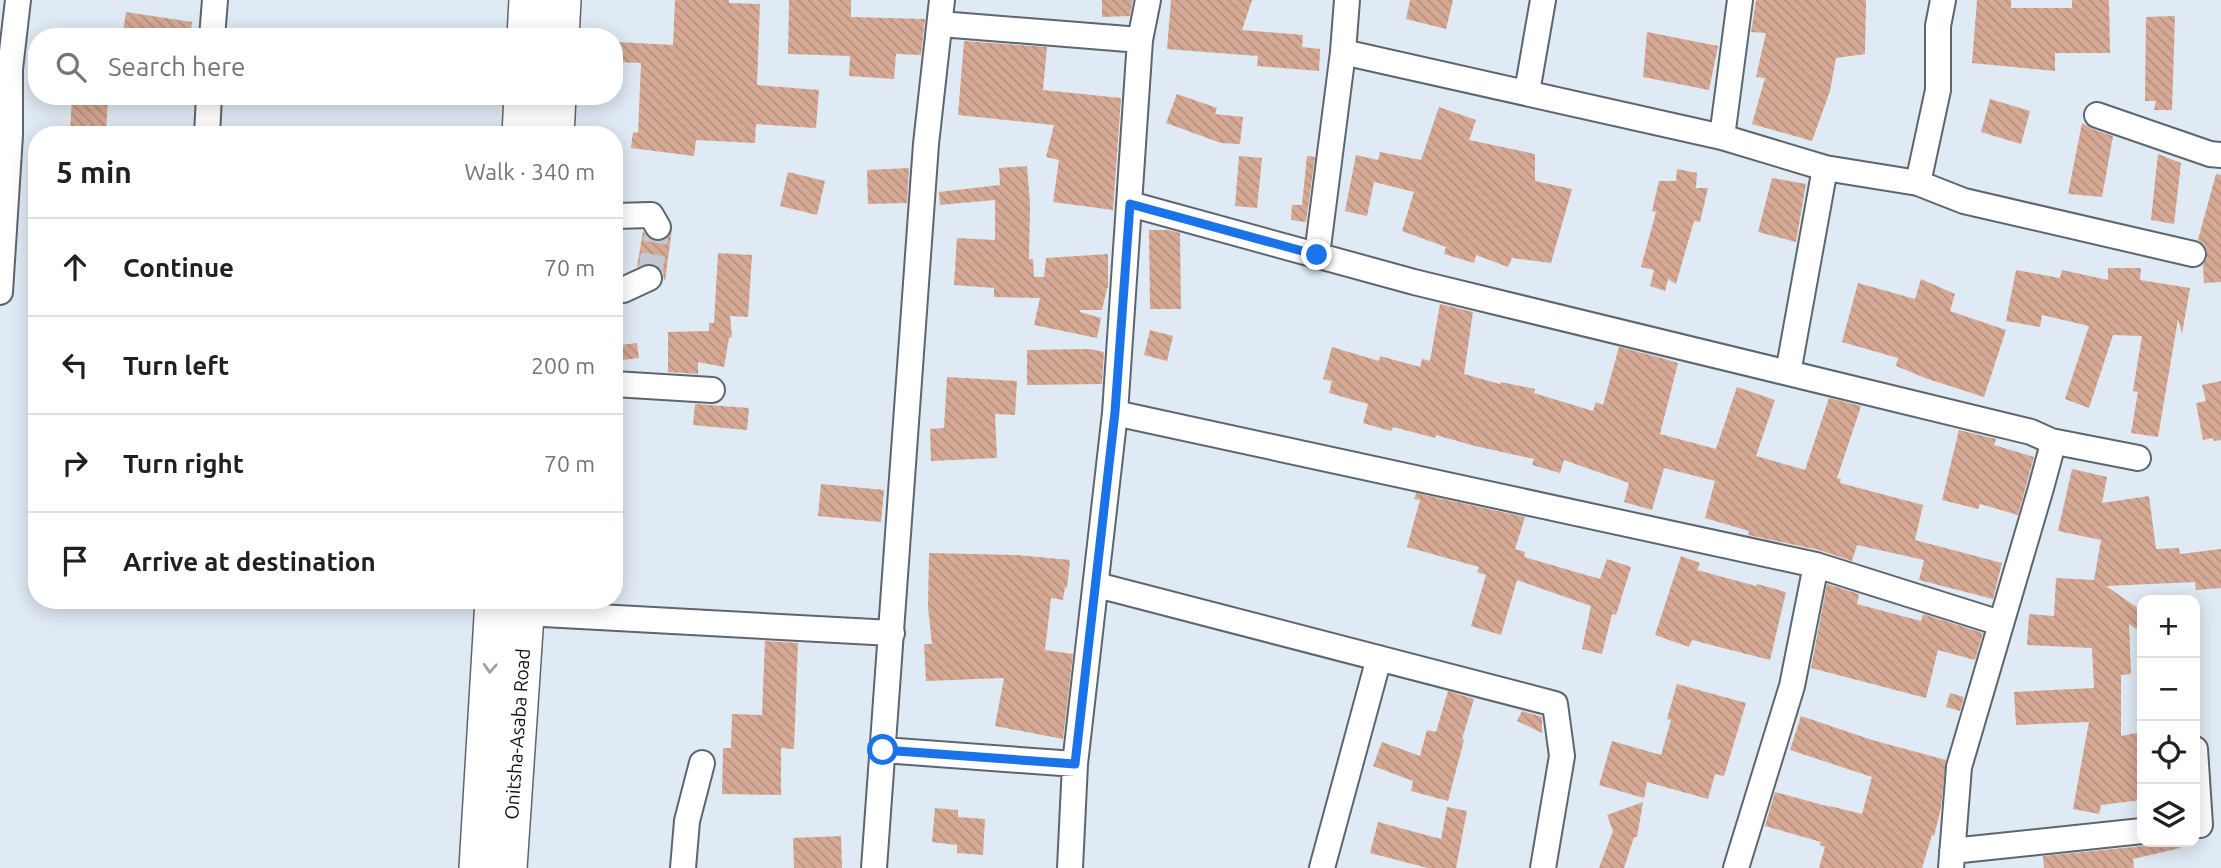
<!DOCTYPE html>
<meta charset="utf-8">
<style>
:root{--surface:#fff;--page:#f6f6f6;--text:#202124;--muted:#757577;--line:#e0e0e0}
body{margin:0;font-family:Ubuntu,sans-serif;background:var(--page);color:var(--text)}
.controls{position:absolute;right:21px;bottom:21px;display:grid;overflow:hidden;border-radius:14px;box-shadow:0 4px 18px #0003}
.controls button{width:63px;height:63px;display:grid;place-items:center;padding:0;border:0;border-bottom:2px solid var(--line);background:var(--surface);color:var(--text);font:35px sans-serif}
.stop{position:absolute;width:21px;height:21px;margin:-16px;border:5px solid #1a73e8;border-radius:50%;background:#fff}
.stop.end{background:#1a73e8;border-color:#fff;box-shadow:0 2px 7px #0008}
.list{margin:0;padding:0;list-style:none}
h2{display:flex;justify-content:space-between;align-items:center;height:91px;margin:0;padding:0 28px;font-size:30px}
h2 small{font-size:23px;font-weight:400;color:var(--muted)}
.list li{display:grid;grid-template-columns:46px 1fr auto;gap:21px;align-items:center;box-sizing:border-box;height:98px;padding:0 28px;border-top:2px solid var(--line)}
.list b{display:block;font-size:26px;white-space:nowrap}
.list em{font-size:23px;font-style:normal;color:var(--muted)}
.icon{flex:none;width:38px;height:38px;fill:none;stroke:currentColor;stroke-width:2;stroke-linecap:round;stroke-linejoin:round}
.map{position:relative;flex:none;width:2221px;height:868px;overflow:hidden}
.search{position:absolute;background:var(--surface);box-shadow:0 4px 18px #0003;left:28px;top:28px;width:595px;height:77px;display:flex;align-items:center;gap:18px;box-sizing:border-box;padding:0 24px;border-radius:28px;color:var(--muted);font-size:26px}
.panel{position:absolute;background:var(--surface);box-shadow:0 4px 18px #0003;left:28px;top:126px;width:595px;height:483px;border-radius:28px}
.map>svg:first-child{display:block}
</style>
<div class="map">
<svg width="2221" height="868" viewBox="0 0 2221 868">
<defs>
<pattern id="building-back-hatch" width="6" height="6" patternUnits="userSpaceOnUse" patternTransform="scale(1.75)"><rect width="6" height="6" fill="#d6a994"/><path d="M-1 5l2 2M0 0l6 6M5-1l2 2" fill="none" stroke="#b6907f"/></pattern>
</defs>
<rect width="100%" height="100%" fill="#e0eaf4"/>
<path fill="url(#building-back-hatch)" d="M 675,0 L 729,0 L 729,3 L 760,4 L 757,85 L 819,90 L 816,128 L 756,124 L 755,143 L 696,140 L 694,156 L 631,148 L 633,132 L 638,133 L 641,63 L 617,62 L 618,42 L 673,45 Z
M 789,0 L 851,0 L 851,17 L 925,19 L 921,55 L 896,54 L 894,79 L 849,76 L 850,56 L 788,54 Z
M 1102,0 L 1133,0 L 1130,16 L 1102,17 Z
M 1171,0 L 1252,0 L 1242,30 L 1303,35 L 1302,47 L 1320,49 L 1319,71 L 1257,66 L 1258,56 L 1167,49 Z
M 1410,0 L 1453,0 L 1446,29 L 1406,19 Z
M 1756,0 L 1866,0 L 1865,54 L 1836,58 L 1830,91 L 1812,141 L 1752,124 L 1765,78 L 1756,77 L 1766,33 L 1751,32 Z
M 1977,0 L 2011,0 L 2011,8 L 2072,8 L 2072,0 L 2109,0 L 2110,53 L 2055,53 L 2055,71 L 1972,63 Z
M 126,12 L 192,22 L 190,37 L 122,37 Z
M 2175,16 L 2172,110 L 2154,110 L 2156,101 L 2145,101 L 2146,17 Z
M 1647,32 L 1718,46 L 1709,90 L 1643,77 Z
M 964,41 L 1047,47 L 1043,90 L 1121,98 L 1113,210 L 1053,202 L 1059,160 L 1046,157 L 1054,125 L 958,115 Z
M 1177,94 L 1217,108 L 1215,114 L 1243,117 L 1240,144 L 1221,143 L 1166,123 Z
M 72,96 L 108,96 L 106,135 L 70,132 Z
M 1990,99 L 2030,111 L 2021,144 L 1981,132 Z
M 1439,107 L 1476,120 L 1469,140 L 1535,154 L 1535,181 L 1572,189 L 1551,263 L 1512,258 L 1508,267 L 1476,255 L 1474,263 L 1444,254 L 1446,247 L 1402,231 L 1414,192 L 1374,182 L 1367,216 L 1345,211 L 1356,155 L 1378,160 L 1380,152 L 1421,160 Z
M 2082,123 L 2092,129 L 2113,136 L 2102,197 L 2068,194 Z
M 2158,154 L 2181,163 L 2174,224 L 2151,220 Z
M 1239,156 L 1262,158 L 1257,208 L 1235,206 Z
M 1307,156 L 1315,157 L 1306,222 L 1291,220 L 1292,205 L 1302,205 Z
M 1027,166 L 1030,204 L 1029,259 L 1033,259 L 1034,277 L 1044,277 L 1046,258 L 1108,254 L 1108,288 L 1107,288 L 1102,310 L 1080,310 L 1080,312 L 1101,318 L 1097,338 L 1034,325 L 1040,298 L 994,297 L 994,288 L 954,285 L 957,238 L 995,240 L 995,200 L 940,205 L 939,192 L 1000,185 L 999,168 Z
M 909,168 L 907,203 L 868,204 L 867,170 Z
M 1677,169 L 1697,173 L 1696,188 L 1708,188 L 1700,222 L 1694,221 L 1676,284 L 1668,279 L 1665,291 L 1650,286 L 1654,270 L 1641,267 L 1656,212 L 1652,211 L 1659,181 L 1676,181 Z
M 788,172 L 825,181 L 817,215 L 780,206 Z
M 2216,174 L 2221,175 L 2221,282 L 2204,283 L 2203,265 L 2207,258 L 2207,250 L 2204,244 L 2198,240 Z
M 1772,178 L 1806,184 L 1796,242 L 1758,232 Z
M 672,229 L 665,281 L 664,280 L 663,272 L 657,266 L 650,263 L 637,267 L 643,231 L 650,240 L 659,242 L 666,239 Z
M 1149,230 L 1168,230 L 1180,233 L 1181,309 L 1150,309 Z
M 718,253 L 752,255 L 748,317 L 730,316 L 732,337 L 729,338 L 724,367 L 698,362 L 698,374 L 668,372 L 668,332 L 709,331 L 709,323 L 714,323 Z
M 2108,268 L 2141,268 L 2140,280 L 2190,288 L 2182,334 L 2178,319 L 2158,437 L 2131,433 L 2138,392 L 2133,391 L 2142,336 L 2113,335 L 2089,408 L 2065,399 L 2089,326 L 2042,315 L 2040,327 L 2006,321 L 2016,270 L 2060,278 L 2062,270 L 2108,280 Z
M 1921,279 L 1955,294 L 1950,311 L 2006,330 L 1984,397 L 1925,378 L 1896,366 L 1898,358 L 1842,342 L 1858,283 L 1915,299 Z
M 1440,304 L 1473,312 L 1464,374 L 1500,384 L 1501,382 L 1535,389 L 1534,393 L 1593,411 L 1596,402 L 1603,405 L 1619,347 L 1658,357 L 1678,363 L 1660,434 L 1716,449 L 1737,387 L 1775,400 L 1756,456 L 1805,470 L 1829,398 L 1861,406 L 1837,478 L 1841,479 L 1840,483 L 1923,505 L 1915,540 L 2002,563 L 1993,599 L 1919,580 L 1924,560 L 1857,545 L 1852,561 L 1819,550 L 1748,535 L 1749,531 L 1705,518 L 1715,481 L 1664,468 L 1652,510 L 1624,502 L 1629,483 L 1564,460 L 1560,473 L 1532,465 L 1534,459 L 1475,446 L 1436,435 L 1435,438 L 1393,427 L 1391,431 L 1363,423 L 1368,404 L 1329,393 L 1332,381 L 1323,379 L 1332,347 L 1379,361 L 1380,356 L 1420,367 L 1422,359 L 1430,361 Z
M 1150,330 L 1173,336 L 1167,361 L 1144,355 Z
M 637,343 L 639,358 L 623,360 L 620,345 Z
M 1090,349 L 1104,352 L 1102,384 L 1027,385 L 1027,350 Z
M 947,377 L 1017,381 L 1015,415 L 995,414 L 997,458 L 931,461 L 930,429 L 944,428 Z
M 2221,381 L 2221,440 L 2214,441 L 2213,438 L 2203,440 L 2196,403 L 2206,401 L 2202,385 Z
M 695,404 L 749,408 L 747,430 L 693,425 Z
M 1959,430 L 1996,439 L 1994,445 L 2034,457 L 2018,515 L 1980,504 L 1978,509 L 1942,500 Z
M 2072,469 L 2107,477 L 2102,503 L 2149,496 L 2156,549 L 2179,548 L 2180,554 L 2221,549 L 2221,588 L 2196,590 L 2195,582 L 2106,586 L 2142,611 L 2142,633 L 2129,624 L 2131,674 L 2121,675 L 2121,736 L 2142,732 L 2142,800 L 2101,805 L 2099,814 L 2073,809 L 2089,722 L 2016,725 L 2014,692 L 2094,688 L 2092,648 L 2027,645 L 2029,614 L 2054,616 L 2056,578 L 2094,580 L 2101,540 L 2058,531 Z
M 821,484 L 884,490 L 881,522 L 818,516 Z
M 1416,493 L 1525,517 L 1515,549 L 1525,552 L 1524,557 L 1600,579 L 1607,559 L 1631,567 L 1616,615 L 1612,614 L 1602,654 L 1582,649 L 1591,606 L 1517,580 L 1501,635 L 1471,626 L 1486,575 L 1477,572 L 1479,567 L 1407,547 L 1420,500 L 1414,499 Z
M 929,553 L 1017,555 L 1070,560 L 1067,588 L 1065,587 L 1063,600 L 1051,598 L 1045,650 L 1073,654 L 1063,739 L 995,726 L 1004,678 L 926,681 L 924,644 L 932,644 L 928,607 Z
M 1681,556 L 1700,563 L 1697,570 L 1756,586 L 1757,584 L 1786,592 L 1770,660 L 1692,640 L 1689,647 L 1655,635 Z
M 1827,584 L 1859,594 L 1857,604 L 1921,621 L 1923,614 L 1983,633 L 1975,660 L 1938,650 L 1926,698 L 1811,668 Z
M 765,641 L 798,643 L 794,749 L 781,748 L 781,795 L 722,794 L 723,748 L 731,748 L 732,714 L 762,715 Z
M 1677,684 L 1746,703 L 1724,776 L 1715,774 L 1708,799 L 1647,782 L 1644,798 L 1599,785 L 1612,741 L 1661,755 L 1671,720 L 1667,719 Z
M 1448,691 L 1474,699 L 1462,739 L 1464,740 L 1448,801 L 1411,791 L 1413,781 L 1373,766 L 1382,742 L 1420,756 L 1427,730 L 1436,732 Z
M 1950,693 L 1964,697 L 1960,711 L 1946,707 Z
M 1522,711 L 1542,717 L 1542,733 L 1517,721 Z
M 1801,716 L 1872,740 L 1946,760 L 1941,808 L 1934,836 L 1932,835 L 1922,868 L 1819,868 L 1825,847 L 1820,845 L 1821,842 L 1765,826 L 1775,792 L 1830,807 L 1830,806 L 1862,814 L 1872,777 L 1790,750 Z
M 1643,802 L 1637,837 L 1634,837 L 1624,868 L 1599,868 L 1613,831 L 1607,815 Z
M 1447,807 L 1467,811 L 1456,868 L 1428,868 L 1370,853 L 1378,822 L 1441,839 Z
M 935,808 L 958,810 L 958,817 L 985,819 L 983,855 L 957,853 L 957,845 L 932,842 Z
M 841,836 L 842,868 L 794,868 L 793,838 Z
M 2152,842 L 2179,842 L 2180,848 L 2133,859 L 2134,868 L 2044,868 L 2043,856 L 2144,846 Z"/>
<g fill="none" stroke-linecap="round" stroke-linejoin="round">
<path stroke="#c1cad3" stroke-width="24" stroke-dasharray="24 12" stroke-linecap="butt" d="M 649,278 L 658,227"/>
<defs>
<path id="minor" d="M 940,24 L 1140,40
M 212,37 L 215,0
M 1343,52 L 1722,137 L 1825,168 L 1918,183 L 1964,201 L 2193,254
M 1527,92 L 1543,0
M 2097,115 L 2210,154 L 2221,155
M 207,135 L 209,96
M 1722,137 L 1740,0
M 1918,183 L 1938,90 L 1938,26 L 1943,0
M 1130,204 L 1414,282 L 2031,432 L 2051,441 L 2138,458
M 614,216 L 651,215 L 658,227
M 1317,255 L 1343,52 L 1347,0
M 614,289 L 623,290 L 649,278
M 0,292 L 10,135 L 10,69 L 18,0
M 1788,373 L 1825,168
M 614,384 L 712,390
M 1115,413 L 1816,565 L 2000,623
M 1097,585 L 1555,704 L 1562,756 L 1543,868
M 525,613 L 892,633
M 2195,749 L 2200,825
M 883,750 L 1075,764
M 1952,851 L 2142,831
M 683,868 L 687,821 L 702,763
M 874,868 L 926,144 L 942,0
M 1070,868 L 1075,764 L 1115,413 L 1140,40 L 1148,0
M 1322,868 L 1379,658
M 1736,868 L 1792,686 L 1816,565
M 1951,868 L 1959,767 L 2041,488 L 2051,451 L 2051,441"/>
<path id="highway" d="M 526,37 L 528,0
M 560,37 L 562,0
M 521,135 L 523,96
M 555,135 L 557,96
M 478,868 L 494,600
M 508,868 L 526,600"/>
</defs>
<use href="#minor" stroke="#5d666e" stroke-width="28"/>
<use href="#highway" stroke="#5d666e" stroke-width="40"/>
<use href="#minor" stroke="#fff" stroke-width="24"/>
<use href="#highway" stroke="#fff" stroke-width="37"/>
</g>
<defs><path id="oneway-chevron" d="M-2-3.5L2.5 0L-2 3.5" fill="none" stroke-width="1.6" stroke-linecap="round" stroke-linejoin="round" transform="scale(1.75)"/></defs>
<use stroke="#9fa0a2" href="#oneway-chevron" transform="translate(490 668) rotate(93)"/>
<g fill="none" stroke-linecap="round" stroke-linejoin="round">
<path stroke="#1a73e8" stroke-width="9" d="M 883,750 L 1075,764 L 1115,412 L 1130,204 L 1317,255"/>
</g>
<g text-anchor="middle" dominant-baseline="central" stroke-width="6" stroke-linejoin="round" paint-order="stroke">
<g font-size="19" fill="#0f1216" stroke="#fff">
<text transform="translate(517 734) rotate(-86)">Onitsha-Asaba Road</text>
</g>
</g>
</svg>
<div class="controls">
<button>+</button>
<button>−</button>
<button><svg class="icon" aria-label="locate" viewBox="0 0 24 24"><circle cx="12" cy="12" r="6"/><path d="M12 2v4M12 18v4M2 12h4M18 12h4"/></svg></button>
<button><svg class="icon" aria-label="layers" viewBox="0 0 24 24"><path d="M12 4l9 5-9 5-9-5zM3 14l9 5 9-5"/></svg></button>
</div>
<div class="stop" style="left:883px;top:750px"></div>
<div class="stop end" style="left:1317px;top:255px"></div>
<div class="search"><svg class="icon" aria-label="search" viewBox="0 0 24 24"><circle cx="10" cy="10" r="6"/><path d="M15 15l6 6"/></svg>Search here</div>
<section class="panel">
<h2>5 min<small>Walk · 340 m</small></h2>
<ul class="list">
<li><svg class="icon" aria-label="ahead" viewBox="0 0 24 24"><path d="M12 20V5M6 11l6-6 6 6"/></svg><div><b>Continue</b></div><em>70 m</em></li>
<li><svg class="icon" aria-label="left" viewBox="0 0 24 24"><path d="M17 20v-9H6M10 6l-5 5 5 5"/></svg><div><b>Turn left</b></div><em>200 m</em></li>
<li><svg class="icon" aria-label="right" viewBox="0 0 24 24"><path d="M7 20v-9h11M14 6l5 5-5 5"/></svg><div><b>Turn right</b></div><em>70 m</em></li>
<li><svg class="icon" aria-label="arrive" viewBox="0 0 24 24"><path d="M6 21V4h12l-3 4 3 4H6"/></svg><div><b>Arrive at destination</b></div></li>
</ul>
</section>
</div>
